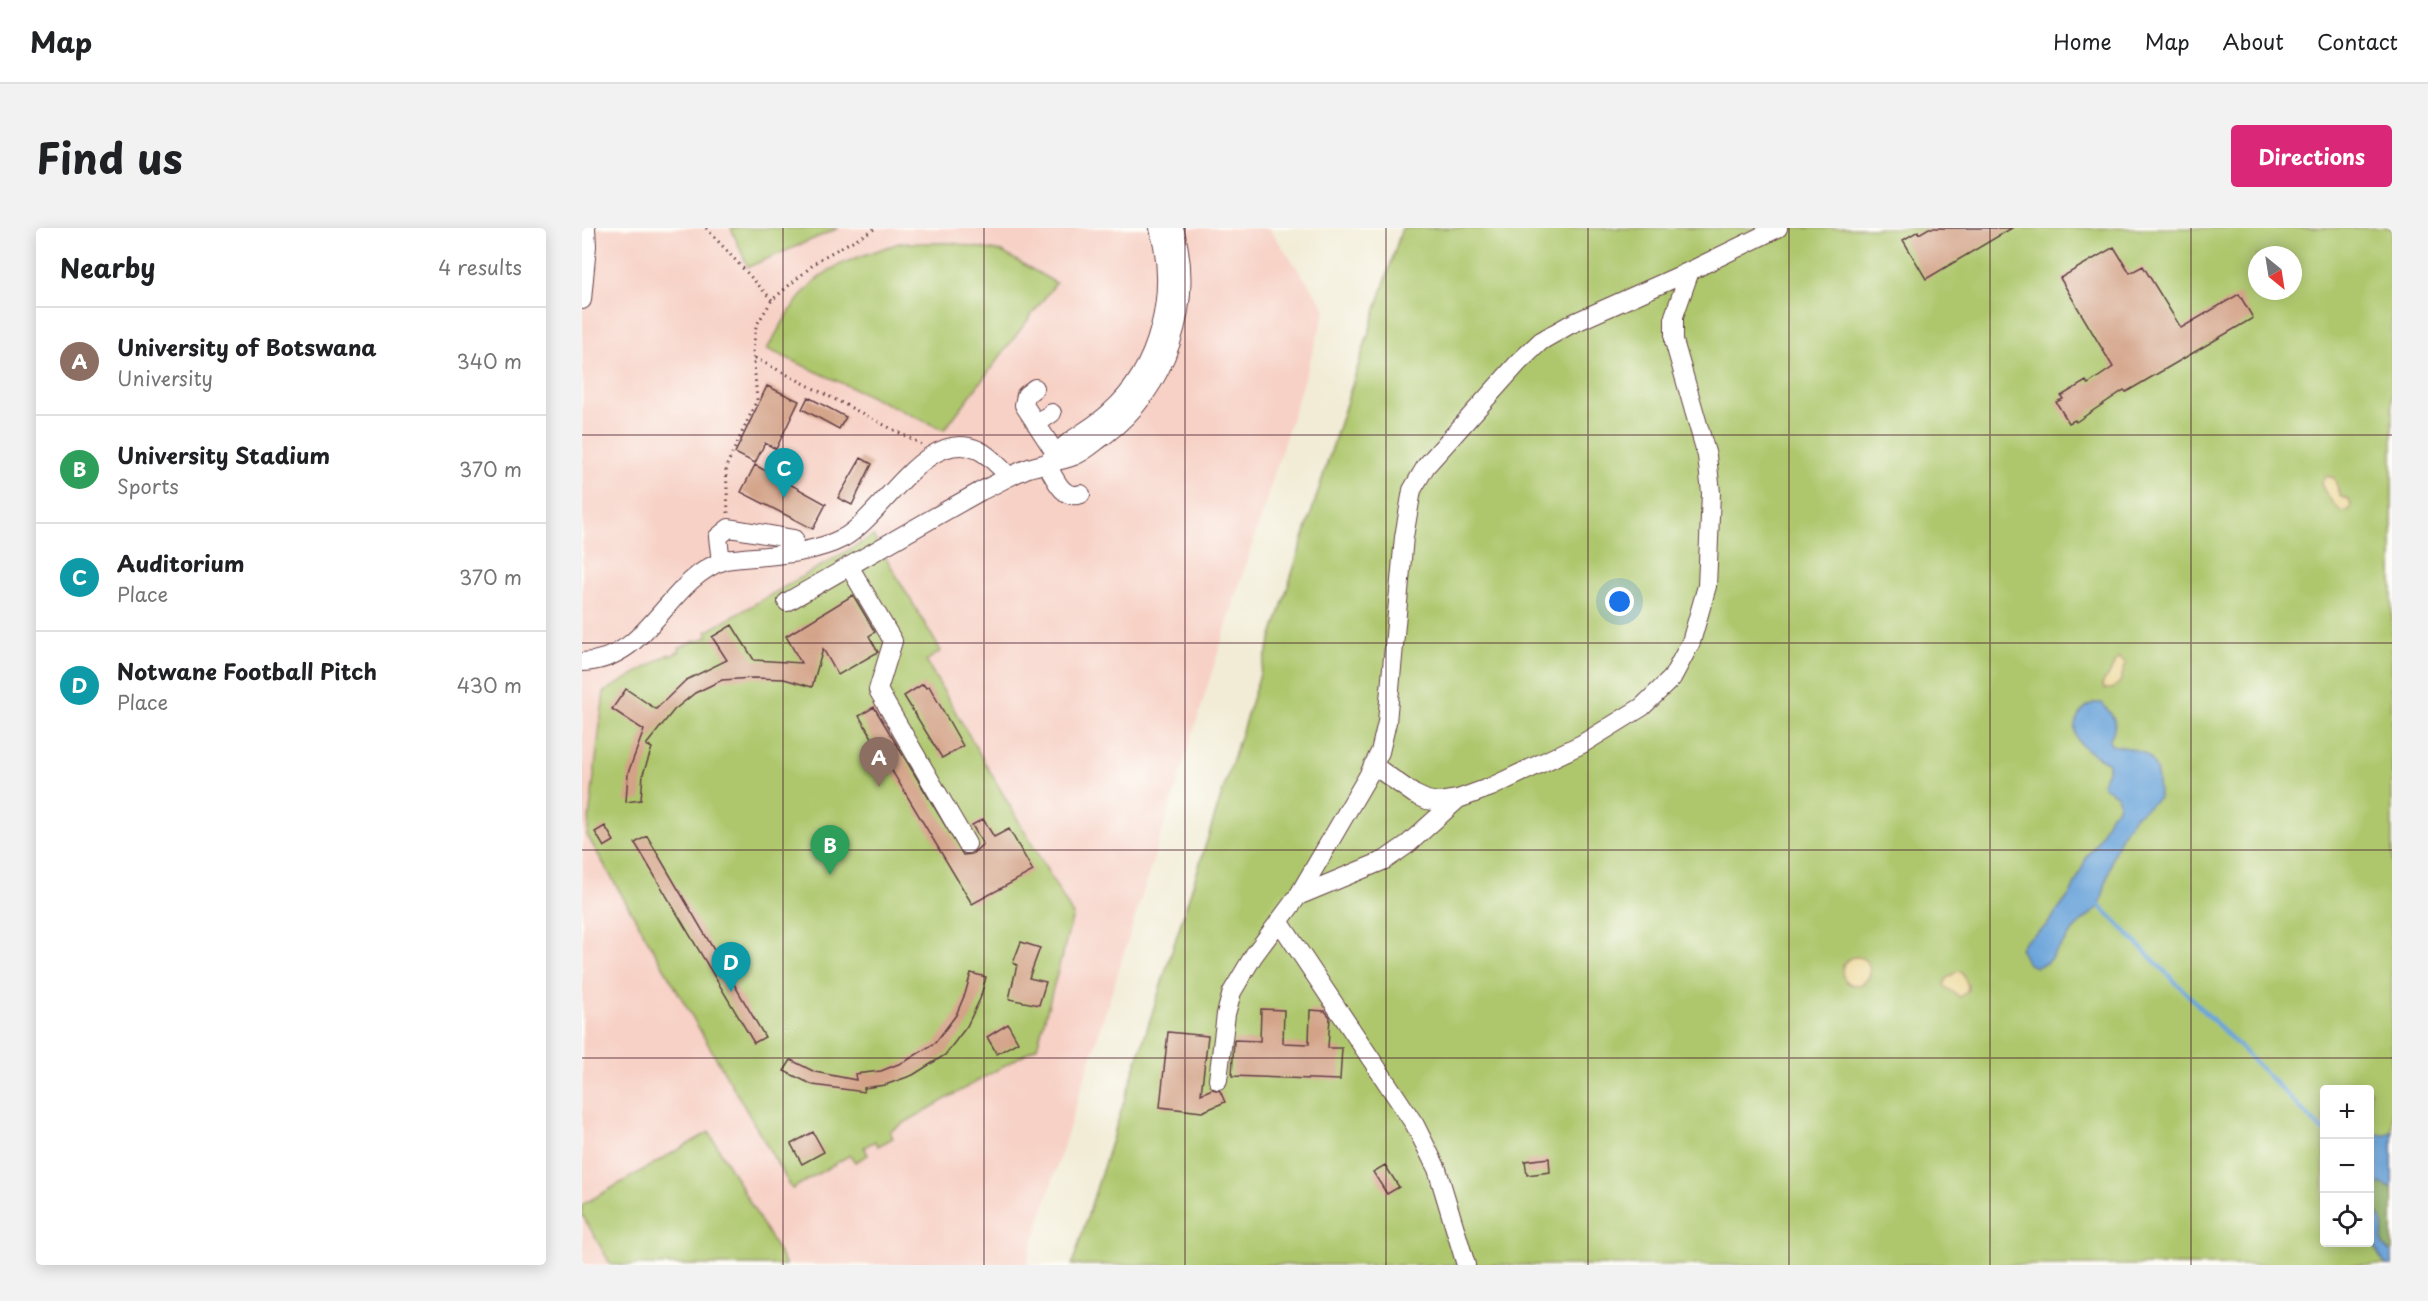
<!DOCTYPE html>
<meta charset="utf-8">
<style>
:root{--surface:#fff;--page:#f2f2f2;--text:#202124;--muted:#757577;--line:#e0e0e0;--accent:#db2777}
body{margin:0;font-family:"Playpen Sans",sans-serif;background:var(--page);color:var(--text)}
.controls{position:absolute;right:18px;bottom:18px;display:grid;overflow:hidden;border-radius:6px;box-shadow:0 3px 15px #0003}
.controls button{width:54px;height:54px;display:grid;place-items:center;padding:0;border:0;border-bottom:2px solid var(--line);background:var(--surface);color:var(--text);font:30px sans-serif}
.compass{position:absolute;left:1666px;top:18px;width:54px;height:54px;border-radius:50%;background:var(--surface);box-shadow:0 3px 15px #0003;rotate:150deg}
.you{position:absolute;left:1038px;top:374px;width:21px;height:21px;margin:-15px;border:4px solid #fff;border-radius:50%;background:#1a73e8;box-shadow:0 0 0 9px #1a73e833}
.badge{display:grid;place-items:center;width:39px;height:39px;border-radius:50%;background:var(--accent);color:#fff;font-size:20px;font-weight:700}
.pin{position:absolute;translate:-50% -50px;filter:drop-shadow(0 2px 3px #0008)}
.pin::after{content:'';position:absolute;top:32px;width:21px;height:18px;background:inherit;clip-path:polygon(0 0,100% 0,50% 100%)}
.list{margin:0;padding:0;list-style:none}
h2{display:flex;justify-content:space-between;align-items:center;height:78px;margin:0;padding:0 24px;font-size:26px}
h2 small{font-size:20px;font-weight:400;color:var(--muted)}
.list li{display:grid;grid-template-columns:39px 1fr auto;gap:18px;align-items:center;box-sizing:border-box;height:108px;padding:0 24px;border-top:2px solid var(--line)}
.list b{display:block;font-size:22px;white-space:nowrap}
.list p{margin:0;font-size:20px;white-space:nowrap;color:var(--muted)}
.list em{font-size:20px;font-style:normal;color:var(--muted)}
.icon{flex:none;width:33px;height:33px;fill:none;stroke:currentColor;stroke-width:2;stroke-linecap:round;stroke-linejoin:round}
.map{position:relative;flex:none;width:1810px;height:1037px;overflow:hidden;border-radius:6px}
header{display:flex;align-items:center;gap:36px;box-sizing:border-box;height:84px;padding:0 30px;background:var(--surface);border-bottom:2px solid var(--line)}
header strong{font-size:28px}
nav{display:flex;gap:33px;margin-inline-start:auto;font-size:21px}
.intro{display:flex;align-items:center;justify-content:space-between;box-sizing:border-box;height:144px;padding:0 36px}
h1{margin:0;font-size:42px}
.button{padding:15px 27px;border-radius:6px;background:var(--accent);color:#fff;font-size:21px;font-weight:700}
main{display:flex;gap:36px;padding:0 36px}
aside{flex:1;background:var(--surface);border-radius:6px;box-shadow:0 3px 15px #0003}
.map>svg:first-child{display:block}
</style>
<header>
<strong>Map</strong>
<nav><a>Home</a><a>Map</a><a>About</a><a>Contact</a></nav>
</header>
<div class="intro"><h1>Find us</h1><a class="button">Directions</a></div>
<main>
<aside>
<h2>Nearby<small>4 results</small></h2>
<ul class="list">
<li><span class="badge" style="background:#8d6e63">A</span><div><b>University of Botswana</b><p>University</p></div><em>340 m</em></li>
<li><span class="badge" style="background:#2e9e5b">B</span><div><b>University Stadium</b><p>Sports</p></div><em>370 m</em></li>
<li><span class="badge" style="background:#0f9aa8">C</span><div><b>Auditorium</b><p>Place</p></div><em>370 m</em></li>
<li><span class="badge" style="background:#0f9aa8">D</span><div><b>Notwane Football Pitch</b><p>Place</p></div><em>430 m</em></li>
</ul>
</aside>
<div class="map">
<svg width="1810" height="1037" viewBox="0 0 1810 1037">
<rect width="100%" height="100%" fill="#fdfcf7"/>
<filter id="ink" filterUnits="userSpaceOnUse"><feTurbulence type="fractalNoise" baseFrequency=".0167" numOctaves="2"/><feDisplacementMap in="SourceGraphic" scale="12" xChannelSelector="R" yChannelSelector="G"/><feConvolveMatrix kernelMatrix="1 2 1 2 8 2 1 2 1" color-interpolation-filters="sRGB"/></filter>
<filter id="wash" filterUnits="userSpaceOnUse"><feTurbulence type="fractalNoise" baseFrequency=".008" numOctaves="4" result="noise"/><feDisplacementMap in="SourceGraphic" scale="24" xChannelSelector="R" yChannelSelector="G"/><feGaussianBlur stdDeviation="1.35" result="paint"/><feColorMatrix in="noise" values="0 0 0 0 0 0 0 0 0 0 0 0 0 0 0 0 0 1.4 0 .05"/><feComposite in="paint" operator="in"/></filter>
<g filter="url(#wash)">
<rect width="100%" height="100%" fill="#f2ecd6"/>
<path fill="#f7d1c6" d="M 0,0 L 687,0 L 744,81 L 444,1037 L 0,1037 Z"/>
<path fill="#aec76d" stroke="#7c734c" stroke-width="1.5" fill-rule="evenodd" d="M 149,0 L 257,0 L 166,39 Z
M 820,0 L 1810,0 L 1810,1037 L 490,1037 ZM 1675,27 L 1711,27 L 1711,63 L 1675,63 ZM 1742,862 L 1788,862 L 1788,1014 L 1742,1014 Z
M 317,15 L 371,15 L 420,24 L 474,55 L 362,202 L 185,121 C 199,98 213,71 233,53 C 255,33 290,25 317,15 Z
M 291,308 L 359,423 L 344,433 L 491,687 L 455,819 L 308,903 L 311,910 L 296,918 L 293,913 L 282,919 L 286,927 L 273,934 L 268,927 L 210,961 L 5,607 L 22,464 L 87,426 L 88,428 L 98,423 L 97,420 L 113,412 L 114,414 L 126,408 L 124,404 Z
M 127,904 L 204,1037 L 29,1037 L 0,986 L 0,977 Z"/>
<path fill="#8aac60" stroke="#6a6646" stroke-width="1.5" d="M 1798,955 L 1810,960 L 1810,1025 C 1794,1018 1803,1005 1799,992 C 1794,977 1788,986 1788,962 Z"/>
<path fill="#eeda9e" stroke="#9c7c64" stroke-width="1.5" d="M 1744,248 L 1752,250 L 1759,269 L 1767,271 L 1769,277 L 1767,282 L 1761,284 C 1754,281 1741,263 1739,255 Z
M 1537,430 L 1544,435 L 1538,454 L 1530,461 L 1523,461 L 1520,457 L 1522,453 C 1530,448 1529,435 1537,430 Z
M1260 743a14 14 0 1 1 28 0a14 14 0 1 1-28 0Z
M 1376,743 L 1380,745 L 1386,758 L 1385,763 L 1378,769 L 1362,758 L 1364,751 Z"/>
<path fill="#6aa4da" stroke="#5a6282" stroke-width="1.5" d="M 1511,475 L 1520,475 C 1532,489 1538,494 1527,512 L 1529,517 C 1569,523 1576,528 1577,570 L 1551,590 L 1539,608 L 1531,627 L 1518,678 L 1496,697 L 1470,729 L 1464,735 L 1454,739 L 1446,736 L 1438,720 L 1442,714 L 1464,698 L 1489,665 L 1505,628 L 1514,616 L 1529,586 L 1535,582 L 1537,575 L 1535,567 L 1523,560 L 1520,555 L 1526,543 L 1526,535 C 1518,529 1503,523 1498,515 C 1486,500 1496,482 1511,475 Z
M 1810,903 L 1810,960 L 1798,955 L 1788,962 L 1788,906 L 1805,906 Z
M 1788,977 C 1790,982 1795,984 1798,989 C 1806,1002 1792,1017 1810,1025 L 1810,1037 L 1804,1037 C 1789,1020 1787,998 1788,977 Z"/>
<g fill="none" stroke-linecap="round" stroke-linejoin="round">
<path stroke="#6aa4da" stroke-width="4.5" d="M 1518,678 L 1742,904"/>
</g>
<g id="blocks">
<path fill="#d3a287" d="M 1347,0 L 1430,0 L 1344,51 L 1321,12 L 1336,3 L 1337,6 Z
M 1532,19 L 1548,45 L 1561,38 L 1599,100 L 1657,66 L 1671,90 L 1544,164 L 1542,162 L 1494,194 L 1493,192 L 1487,195 L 1474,174 L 1481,171 L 1479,168 L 1504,153 L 1506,156 L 1531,139 L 1478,50 Z
M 185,158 L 217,173 L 194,221 L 183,215 L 173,235 L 153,225 Z
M 226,169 L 264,189 L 257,201 L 220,181 Z
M 279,230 L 290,236 L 270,277 L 256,270 Z
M 173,237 L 244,276 L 231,301 L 159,264 Z
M 271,367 L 293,404 L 287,408 L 296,424 L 256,447 L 241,421 L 230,459 L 202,451 L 171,450 L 140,452 L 113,465 L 92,482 L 64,517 L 70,520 L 61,546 L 59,572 L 44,574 L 46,545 L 62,502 L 30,481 L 44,461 L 74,481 L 104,452 L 145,432 L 130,409 L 150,397 L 172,432 L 219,435 L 204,408 Z
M 341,456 L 344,460 L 347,458 L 381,518 L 360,530 L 322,468 Z
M 292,479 L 381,627 L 390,626 L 401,616 L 390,597 L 401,591 L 412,609 L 427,601 L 451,643 L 390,676 L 277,488 Z
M 23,598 L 32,613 L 22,619 L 13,604 Z
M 65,608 L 183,809 L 172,815 L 53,615 Z
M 439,714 L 458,720 L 447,750 L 464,754 L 457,777 L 427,771 L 435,737 L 431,735 Z
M 389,745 L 404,749 L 398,771 L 385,798 L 363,827 L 331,847 L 303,857 L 282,860 L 282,864 L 231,857 L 202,843 L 209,832 L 233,844 L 274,852 L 273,846 L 299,843 L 324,833 L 353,815 L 374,787 L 383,766 Z
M 679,781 L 702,782 L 701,815 L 727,816 L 728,782 L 743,783 L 748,789 L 746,820 L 760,820 L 758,852 L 650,848 L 652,812 L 678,813 Z
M 426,796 L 436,814 L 415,826 L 405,809 Z
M 586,804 L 626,808 L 619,866 L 630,861 L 638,863 L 643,874 L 620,884 L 578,879 Z
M 231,904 L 242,924 L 220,936 L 209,916 Z
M 967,930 L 968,944 L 945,947 L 943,933 Z
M 803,937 L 817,959 L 805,966 L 791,944 Z"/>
</g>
</g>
<g filter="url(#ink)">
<use href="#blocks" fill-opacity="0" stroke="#633e45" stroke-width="1.5"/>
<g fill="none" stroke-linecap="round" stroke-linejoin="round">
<defs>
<path id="minor" d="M 0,72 L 5,18 L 4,0
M 453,160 L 444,167 L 442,177 L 474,226
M 454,196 L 470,185
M 466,234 C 472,228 479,220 486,215 C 499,205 514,197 527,185 C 578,141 595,64 577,0
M 464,235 C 472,248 480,273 499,266
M 139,334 L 136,309 L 147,300 L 212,311
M 267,338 L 311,413 L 296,462 L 385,616
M 205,374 C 270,337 334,299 399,263 C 414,256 429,247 444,241 C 460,235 477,234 492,228 C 503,224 513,214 523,207 C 585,160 614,76 592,0
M 0,434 C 68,432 84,352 143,332 C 182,327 226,328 261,310 C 301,288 344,198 396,222 C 408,227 418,240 427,248
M 791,537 L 832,566 L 845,572 L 857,574 L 876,571 L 909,559 L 1000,516 L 1060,479 L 1090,450 L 1109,414 L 1125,358 L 1129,265 L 1125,228 L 1092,113 L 1092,88 L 1108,43
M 716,668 L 803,632 L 826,616 L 876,571
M 697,693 L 833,897 L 855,941 L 884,1037
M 636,852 L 644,786 L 650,764 L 672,727 L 716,668 L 786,548 L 798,524 L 805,494 L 822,309 L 830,262 L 844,238 L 936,135 L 959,113 L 987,97 L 1108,43 L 1196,0"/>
</defs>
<use href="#minor" stroke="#633e45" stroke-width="20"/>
<path stroke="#633e45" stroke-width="3" stroke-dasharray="1.5 4.5" stroke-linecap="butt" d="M 124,0 L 190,72
M 173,130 L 339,216
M 146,285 L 144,239 L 175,172 L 171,122 L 174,98 L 190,72 L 238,31 L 294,0
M 1808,1037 L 1810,1034"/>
<use href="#minor" stroke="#fff" stroke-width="18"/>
</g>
</g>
<path fill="none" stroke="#4a1f2b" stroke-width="1.5" stroke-opacity="0.55" d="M 201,0 L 201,1037M 402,0 L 402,1037M 603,0 L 603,1037M 804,0 L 804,1037M 1006,0 L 1006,1037M 1207,0 L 1207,1037M 1408,0 L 1408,1037M 1609,0 L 1609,1037M 0,207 L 1810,207M 0,415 L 1810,415M 0,622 L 1810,622M 0,830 L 1810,830"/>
</svg>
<div class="controls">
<button>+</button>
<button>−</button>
<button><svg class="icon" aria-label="locate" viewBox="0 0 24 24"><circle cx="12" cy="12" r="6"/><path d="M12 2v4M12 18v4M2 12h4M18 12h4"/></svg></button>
</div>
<svg class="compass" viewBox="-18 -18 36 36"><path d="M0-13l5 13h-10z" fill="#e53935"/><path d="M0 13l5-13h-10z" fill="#757577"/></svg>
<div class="you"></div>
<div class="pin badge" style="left:297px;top:559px;background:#8d6e63">A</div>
<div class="pin badge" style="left:248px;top:647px;background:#2e9e5b">B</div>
<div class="pin badge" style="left:202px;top:270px;background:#0f9aa8">C</div>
<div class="pin badge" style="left:149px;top:764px;background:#0f9aa8">D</div>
</div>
</main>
